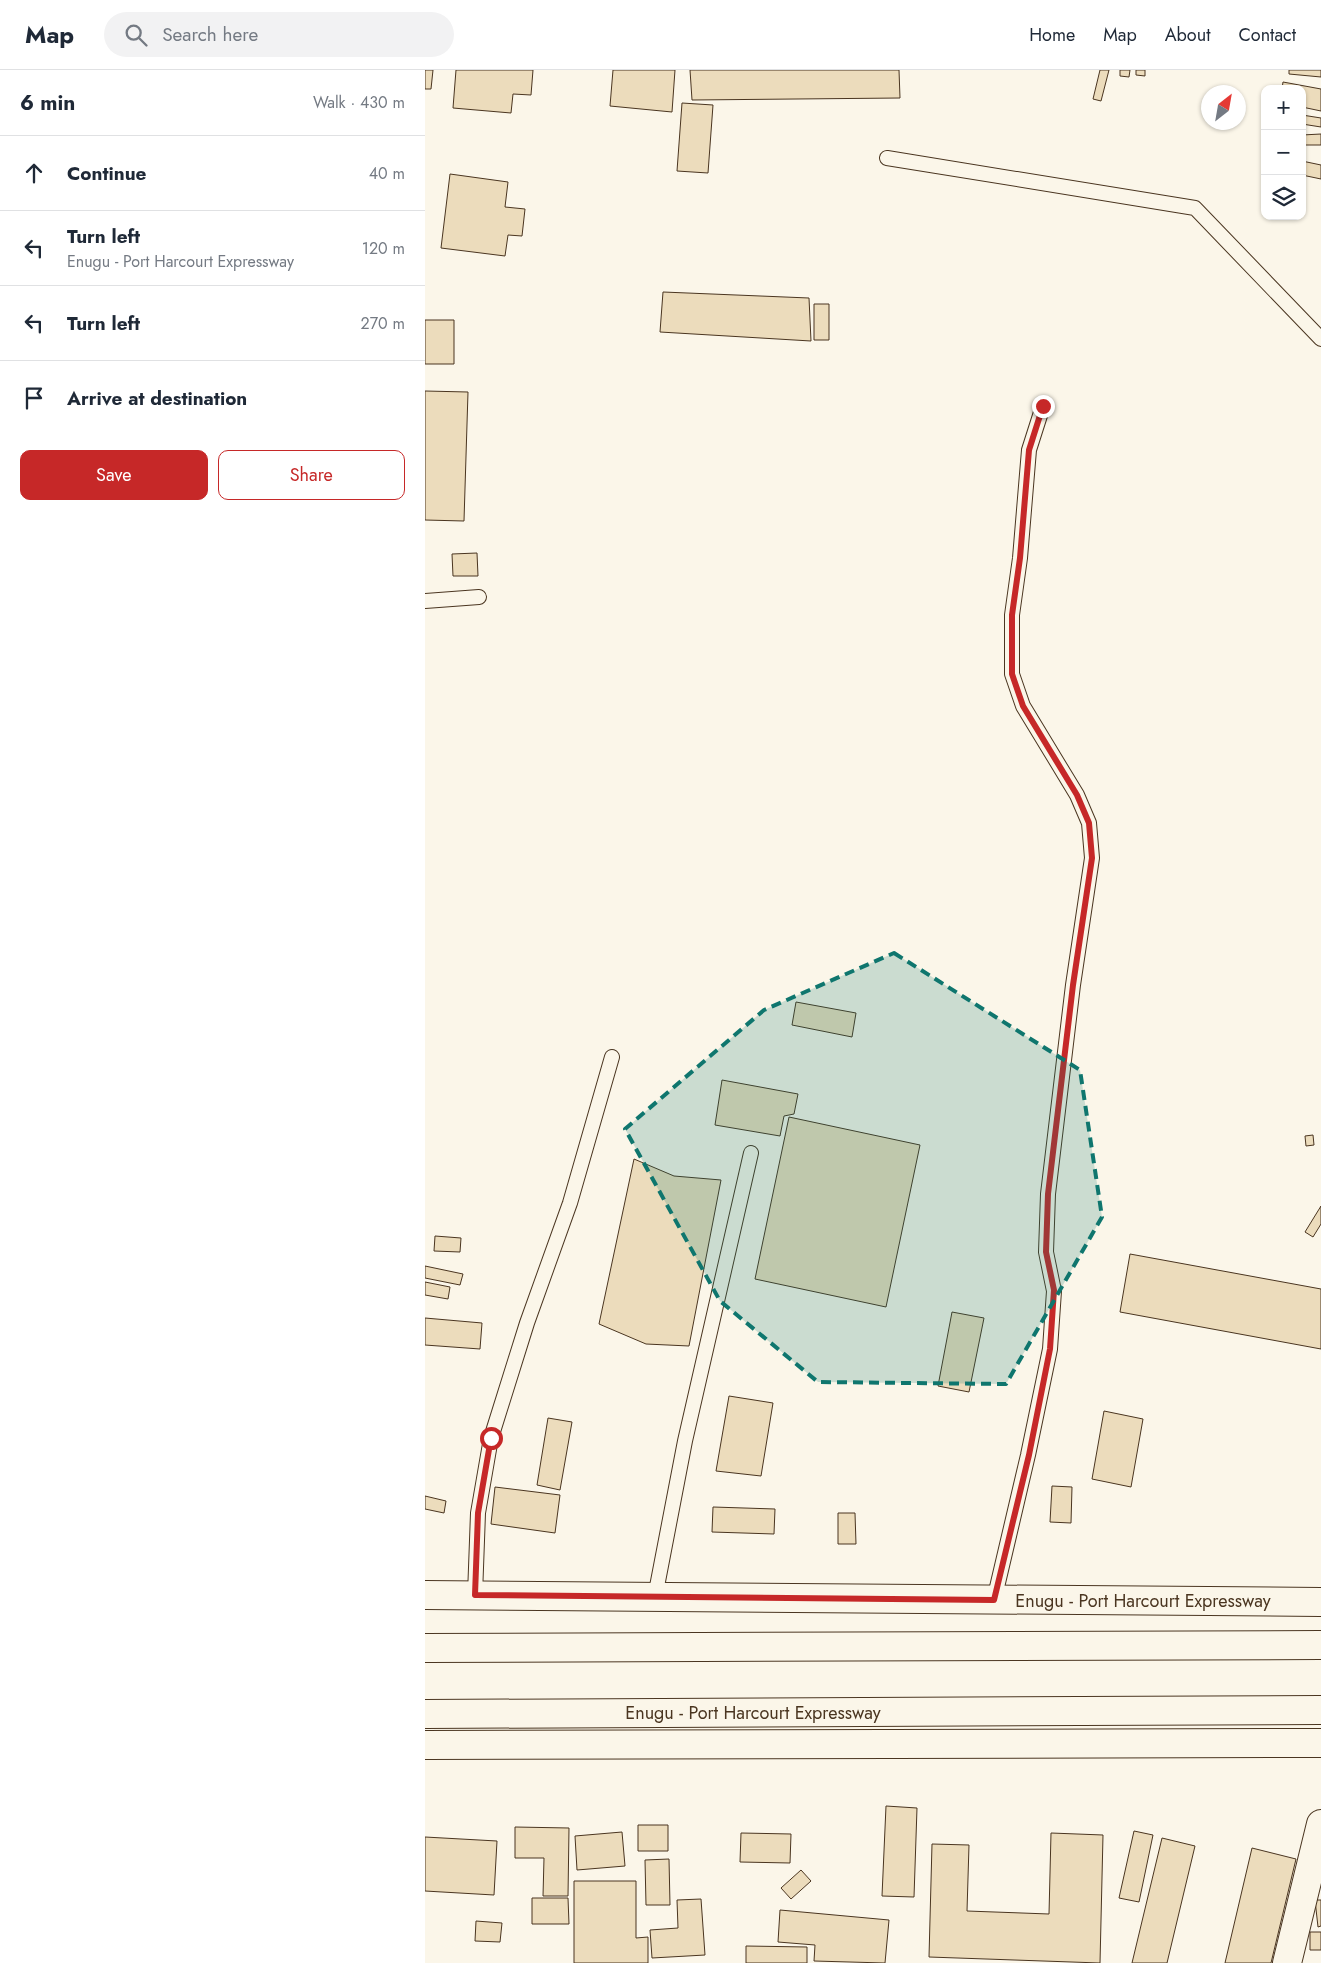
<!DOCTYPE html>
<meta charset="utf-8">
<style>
:root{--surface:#fff;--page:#f2f2f3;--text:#1f2937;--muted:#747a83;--line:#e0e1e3;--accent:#c62828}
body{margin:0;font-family:Jost,sans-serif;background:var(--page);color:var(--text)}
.controls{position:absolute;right:15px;top:15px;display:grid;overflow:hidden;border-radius:10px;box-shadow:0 1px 4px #0004}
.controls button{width:45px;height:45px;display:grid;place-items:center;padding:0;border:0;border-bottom:1px solid var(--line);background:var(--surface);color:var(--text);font:25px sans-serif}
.compass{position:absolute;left:776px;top:15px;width:45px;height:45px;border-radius:50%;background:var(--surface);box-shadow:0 1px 4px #0004;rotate:31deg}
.stop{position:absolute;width:15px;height:15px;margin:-11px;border:4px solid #c62828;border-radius:50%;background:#fff}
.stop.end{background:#c62828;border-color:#fff;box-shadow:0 1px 5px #0008}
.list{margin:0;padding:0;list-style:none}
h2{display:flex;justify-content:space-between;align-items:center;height:65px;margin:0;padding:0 20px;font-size:21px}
h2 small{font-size:16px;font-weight:400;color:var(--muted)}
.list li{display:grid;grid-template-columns:32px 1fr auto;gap:15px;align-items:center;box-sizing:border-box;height:75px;padding:0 20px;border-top:1px solid var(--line)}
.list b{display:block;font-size:19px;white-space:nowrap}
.list p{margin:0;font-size:16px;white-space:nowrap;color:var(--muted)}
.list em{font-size:16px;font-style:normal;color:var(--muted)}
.actions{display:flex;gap:10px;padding:15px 20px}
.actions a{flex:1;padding:11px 0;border:1px solid var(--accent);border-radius:10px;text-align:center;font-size:18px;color:var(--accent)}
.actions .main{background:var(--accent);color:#fff}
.icon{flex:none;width:28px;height:28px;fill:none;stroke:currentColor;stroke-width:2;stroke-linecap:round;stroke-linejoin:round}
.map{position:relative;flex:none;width:896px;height:1893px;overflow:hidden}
header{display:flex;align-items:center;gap:30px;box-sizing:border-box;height:70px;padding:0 25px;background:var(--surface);border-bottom:1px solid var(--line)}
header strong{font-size:24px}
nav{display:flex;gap:28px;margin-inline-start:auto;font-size:18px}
.search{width:350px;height:45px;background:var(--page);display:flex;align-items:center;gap:12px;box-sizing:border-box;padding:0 18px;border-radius:28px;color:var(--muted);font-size:19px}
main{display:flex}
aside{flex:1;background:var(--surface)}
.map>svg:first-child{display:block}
</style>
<header>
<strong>Map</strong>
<div class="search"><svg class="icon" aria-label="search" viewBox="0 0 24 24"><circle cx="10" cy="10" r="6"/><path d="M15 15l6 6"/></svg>Search here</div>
<nav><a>Home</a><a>Map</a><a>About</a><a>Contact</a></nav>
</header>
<main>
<aside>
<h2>6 min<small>Walk · 430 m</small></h2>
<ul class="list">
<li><svg class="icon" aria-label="ahead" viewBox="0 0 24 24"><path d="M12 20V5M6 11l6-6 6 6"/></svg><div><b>Continue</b></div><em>40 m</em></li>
<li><svg class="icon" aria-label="left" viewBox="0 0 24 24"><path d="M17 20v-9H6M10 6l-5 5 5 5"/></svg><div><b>Turn left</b><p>Enugu - Port Harcourt Expressway</p></div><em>120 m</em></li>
<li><svg class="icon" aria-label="left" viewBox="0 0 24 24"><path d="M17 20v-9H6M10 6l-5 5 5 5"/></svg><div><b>Turn left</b></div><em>270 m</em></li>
<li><svg class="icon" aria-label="arrive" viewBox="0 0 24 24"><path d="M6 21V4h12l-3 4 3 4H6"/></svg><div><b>Arrive at destination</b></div></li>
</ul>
<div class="actions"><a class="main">Save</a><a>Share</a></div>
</aside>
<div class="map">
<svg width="896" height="1893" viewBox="0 0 896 1893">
<rect width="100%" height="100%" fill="#fbf6e9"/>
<path fill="#ecdcbc" stroke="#4a3520" d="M 0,0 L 8,0 L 6,19 L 0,19 Z
M 31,0 L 108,0 L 106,25 L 88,24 L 86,43 L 28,38 Z
M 188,0 L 250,0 L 247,42 L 185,36 Z
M 265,0 L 474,0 L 475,28 L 267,30 Z
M 675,0 L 684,0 L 676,31 L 668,29 Z
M 695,0 L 705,0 L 704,7 L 695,6 Z
M 711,0 L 720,0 L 720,6 L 711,5 Z
M 864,0 L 896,0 L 896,7 L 864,4 Z
M 858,12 L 896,19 L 896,41 L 877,37 L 877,19 L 857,19 Z
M 257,33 L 288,35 L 283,103 L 252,101 Z
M 877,45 L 896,48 L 896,57 L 877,54 Z
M 896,64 L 896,75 L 877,75 L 877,65 Z
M 877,91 L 896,95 L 896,109 L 877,105 Z
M 25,104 L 83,112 L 80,137 L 100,139 L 97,166 L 83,165 L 80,186 L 16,178 Z
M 238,222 L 384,228 L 386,271 L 235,262 Z
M 389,234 L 404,234 L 404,270 L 389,270 Z
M 0,250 L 29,250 L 29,294 L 0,294 Z
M 0,321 L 43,322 L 39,451 L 0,450 Z
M 52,483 L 53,506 L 28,506 L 27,484 Z
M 371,932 L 431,943 L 427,967 L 367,955 Z
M 297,1010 L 373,1024 L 369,1044 L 359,1046 L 355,1066 L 290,1055 Z
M 364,1047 L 495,1075 L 461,1237 L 330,1209 Z
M 888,1065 L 889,1075 L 881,1076 L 880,1066 Z
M 209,1089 L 249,1106 L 296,1110 L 264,1276 L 221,1274 L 174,1254 Z
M 896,1136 L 896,1154 L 888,1167 L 880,1162 Z
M 10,1166 L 36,1168 L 35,1182 L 9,1181 Z
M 705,1184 L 896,1219 L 896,1279 L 695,1242 Z
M 0,1196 L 38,1204 L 35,1215 L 0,1208 Z
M 0,1212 L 25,1217 L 23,1229 L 0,1225 Z
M 527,1242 L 559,1248 L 544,1322 L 513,1316 Z
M 0,1248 L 57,1253 L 55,1279 L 0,1275 Z
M 304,1326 L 348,1333 L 336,1406 L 291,1401 Z
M 679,1341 L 718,1349 L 706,1417 L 667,1409 Z
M 123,1348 L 147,1352 L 135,1420 L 112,1415 Z
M 627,1416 L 647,1417 L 646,1453 L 625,1452 Z
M 70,1417 L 135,1425 L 130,1463 L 66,1454 Z
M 0,1426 L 21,1431 L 19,1443 L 0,1439 Z
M 288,1437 L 350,1439 L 349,1464 L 287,1462 Z
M 413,1443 L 430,1443 L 431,1474 L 413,1474 Z
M 461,1736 L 492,1738 L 489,1827 L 457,1826 Z
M 213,1755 L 243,1755 L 243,1781 L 213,1781 Z
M 90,1757 L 144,1758 L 143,1826 L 118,1826 L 119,1788 L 90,1788 Z
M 709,1761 L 728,1765 L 714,1832 L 694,1828 Z
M 197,1762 L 200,1796 L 152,1800 L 150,1766 Z
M 316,1763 L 366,1764 L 365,1793 L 315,1792 Z
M 626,1763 L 678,1765 L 675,1893 L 504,1887 L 507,1774 L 544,1775 L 542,1841 L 624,1844 Z
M 0,1767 L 72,1771 L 69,1825 L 0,1821 Z
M 737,1768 L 770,1776 L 742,1893 L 707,1893 Z
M 827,1778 L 871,1789 L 846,1893 L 800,1893 Z
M 244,1789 L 245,1835 L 221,1835 L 220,1790 Z
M 376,1800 L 386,1811 L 366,1829 L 356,1818 Z
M 149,1811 L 211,1811 L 211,1868 L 223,1867 L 223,1893 L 149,1893 Z
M 107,1828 L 143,1828 L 144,1854 L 107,1854 Z
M 276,1829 L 280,1885 L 227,1888 L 225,1860 L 253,1858 L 252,1830 Z
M 890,1830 L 896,1830 L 896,1856 L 893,1857 Z
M 355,1840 L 464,1850 L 460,1893 L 389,1891 L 390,1875 L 353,1872 Z
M 51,1851 L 77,1853 L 75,1872 L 50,1871 Z
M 885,1862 L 896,1862 L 896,1880 L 885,1880 Z
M 321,1876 L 382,1877 L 382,1893 L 321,1893 Z"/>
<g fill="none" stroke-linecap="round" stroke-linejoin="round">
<defs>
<path id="lane" d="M 462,88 L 770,138 L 896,269
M 0,531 L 54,527
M 50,1525 L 53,1443 L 66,1368 L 102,1253 L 145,1133 L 187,987
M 230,1527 L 260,1371 L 326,1083
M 569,1530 L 603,1385 L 625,1279 L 629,1221 L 621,1182 L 623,1124 L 648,915 L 667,788 L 664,753 L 652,725 L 598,636 L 587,604 L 587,545 L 595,488 L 604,380 L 618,336"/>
<path id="street" d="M 862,1893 L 896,1754"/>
<path id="primary" d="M 0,1525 L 896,1532
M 0,1675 L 896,1673"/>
<path id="highway" d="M 0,1578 L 896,1575
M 0,1644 L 896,1640"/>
</defs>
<use href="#lane" stroke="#4a3520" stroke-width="16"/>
<use href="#street" stroke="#4a3520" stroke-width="30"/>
<use href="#primary" stroke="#4a3520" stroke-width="30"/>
<use href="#highway" stroke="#4a3520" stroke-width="30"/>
<use href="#lane" stroke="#fbf6e9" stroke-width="14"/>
<use href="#street" stroke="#fbf6e9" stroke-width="28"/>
<use href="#primary" stroke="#fbf6e9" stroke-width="28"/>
<use href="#highway" stroke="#fbf6e9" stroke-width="28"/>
</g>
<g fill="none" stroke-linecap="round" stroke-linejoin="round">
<path stroke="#c62828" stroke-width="6" d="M 66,1368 L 53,1443 L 50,1525 L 569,1530 L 604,1385 L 625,1279 L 629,1220 L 621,1182 L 623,1124 L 648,915 L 667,788 L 664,753 L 652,725 L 598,636 L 587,604 L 587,545 L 595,488 L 604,380 L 618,336"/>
</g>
<path fill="#0f766e" fill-opacity="0.2" stroke="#0f766e" stroke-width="4" stroke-dasharray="10 6" stroke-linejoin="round" d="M 469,883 L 655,1000 L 677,1147 L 581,1314 L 393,1312 L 295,1231 L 200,1059 L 339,940 Z"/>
<g text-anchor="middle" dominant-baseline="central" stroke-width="4" stroke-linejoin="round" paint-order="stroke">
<g font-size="18" fill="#4a3520" stroke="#fbf6e9">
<text x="718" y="1531">Enugu - Port Harcourt Expressway</text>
<text x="328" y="1643">Enugu - Port Harcourt Expressway</text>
</g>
</g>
</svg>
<div class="controls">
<button>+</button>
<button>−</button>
<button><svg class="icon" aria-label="layers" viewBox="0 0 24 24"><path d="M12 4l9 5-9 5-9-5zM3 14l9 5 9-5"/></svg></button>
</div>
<svg class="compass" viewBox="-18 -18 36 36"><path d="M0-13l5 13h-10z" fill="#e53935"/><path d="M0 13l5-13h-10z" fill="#747a83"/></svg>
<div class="stop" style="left:66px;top:1368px"></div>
<div class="stop end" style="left:618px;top:336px"></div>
</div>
</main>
